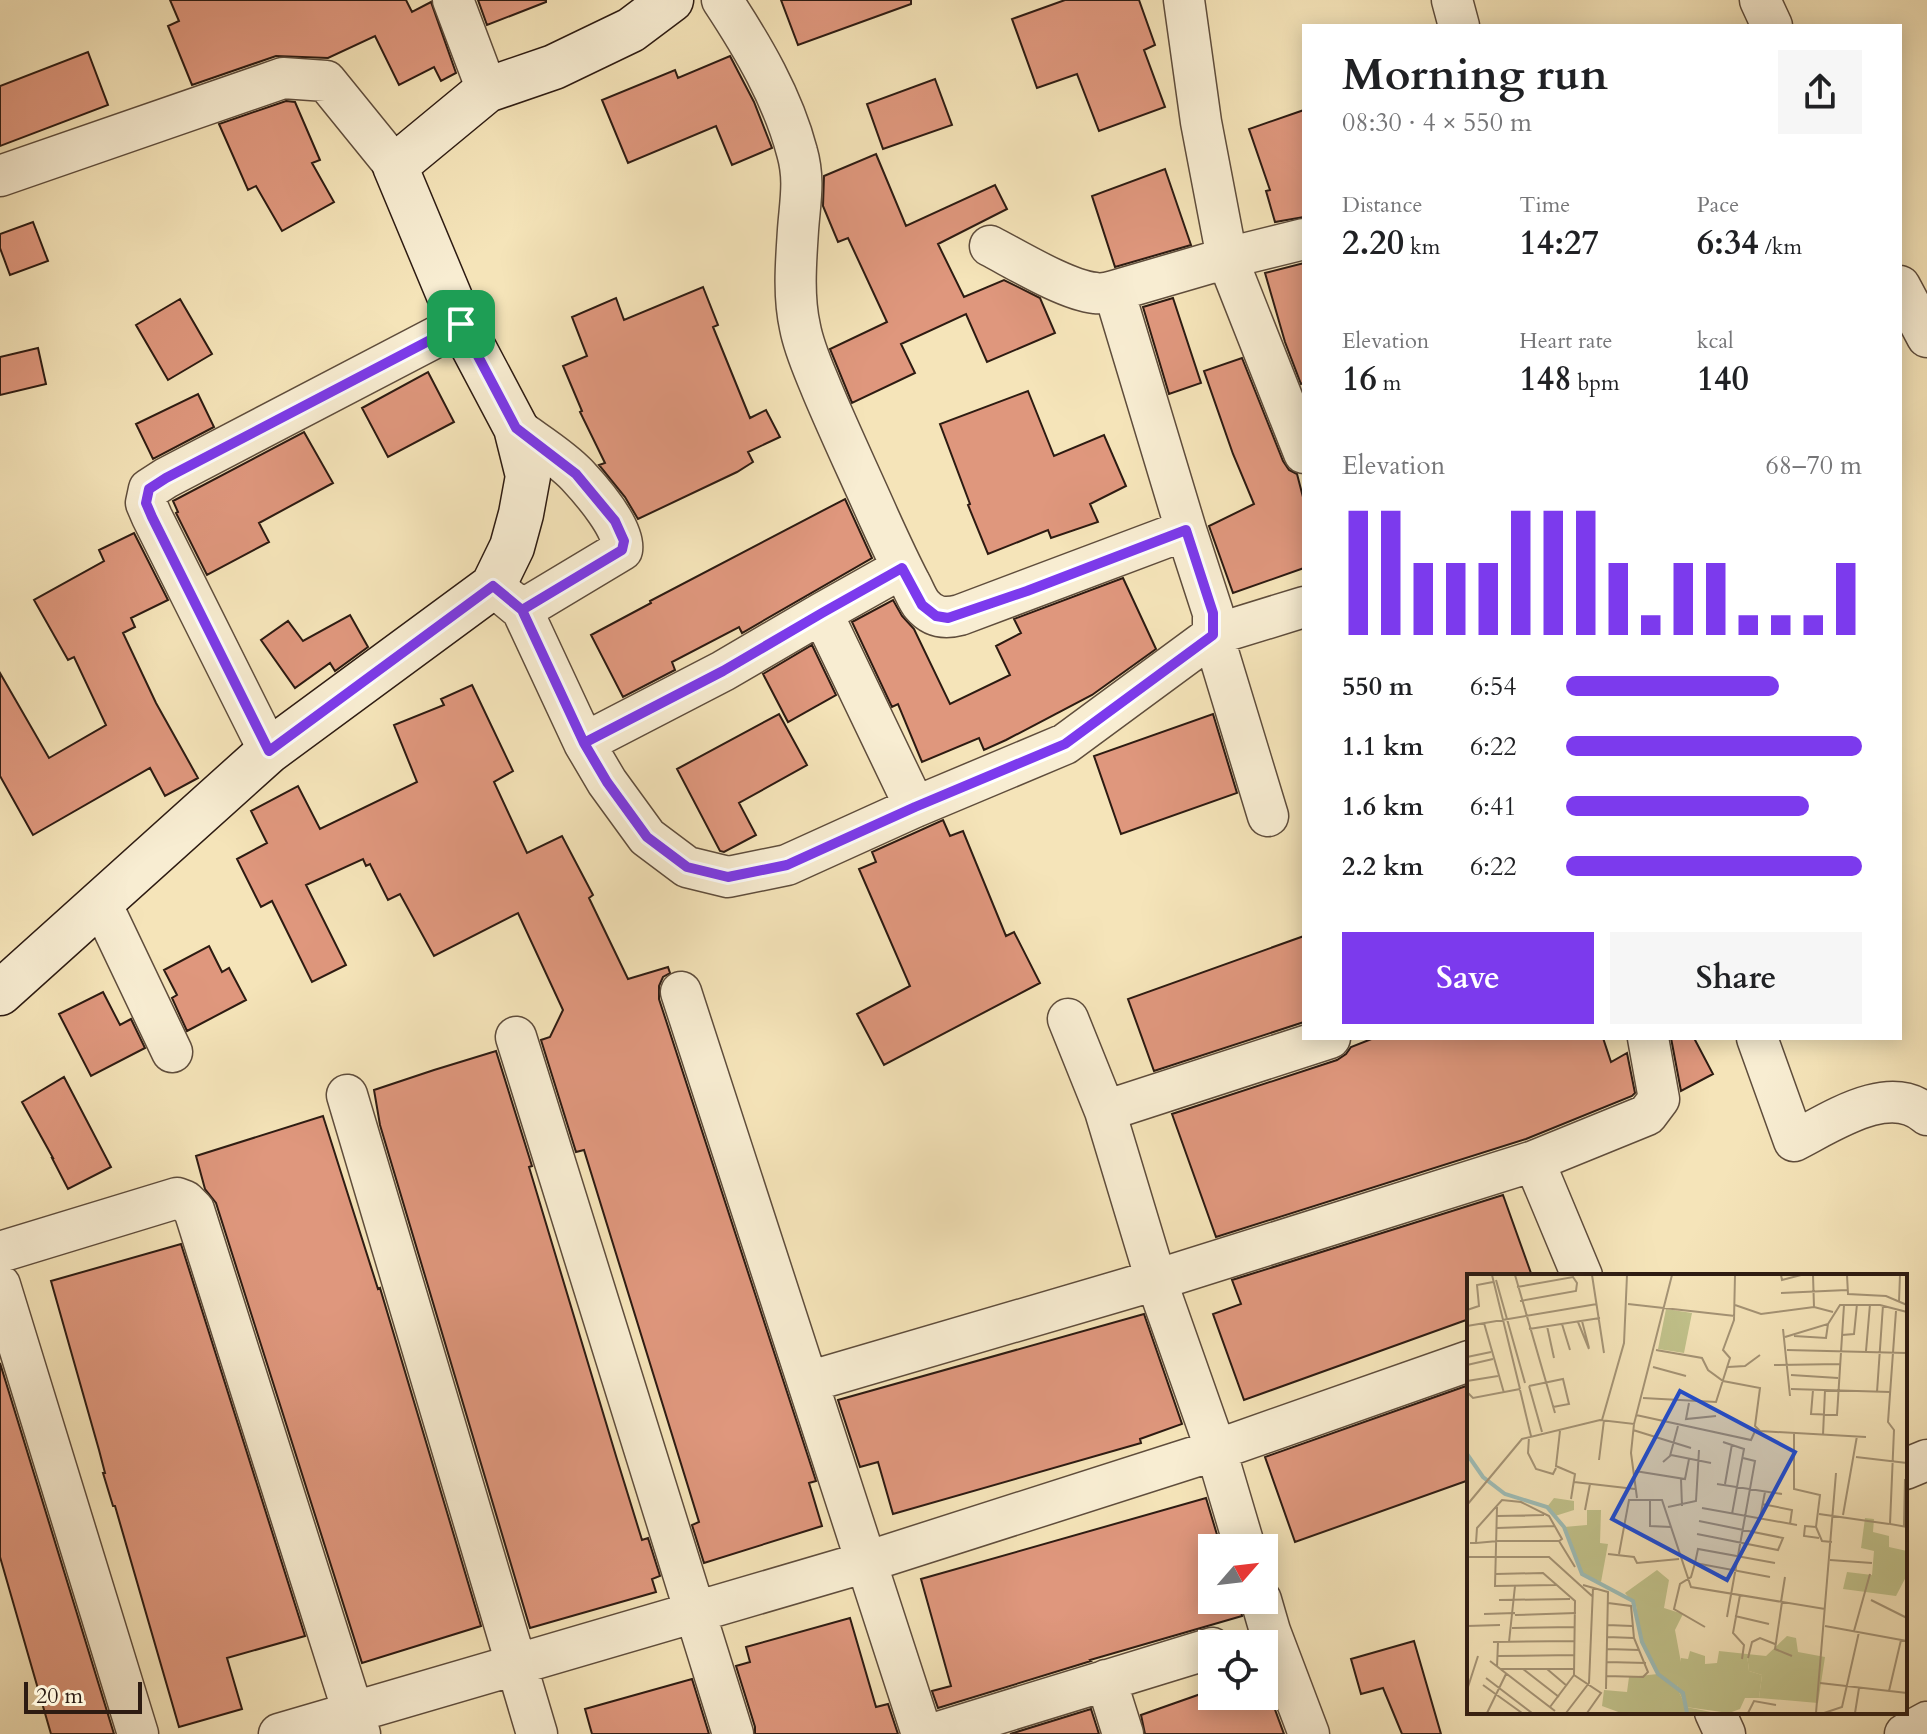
<!DOCTYPE html>
<html lang="en">
<head>
<meta charset="utf-8">
<style>
	:root { --surface:#fff; --page:#f6f6f6; --text:#202124; --muted:#757577; --accent:#7c3aed }
	body { margin:0; font-family:Cardo,serif; background:var(--page); color:var(--text); height:100vh; display:flex; flex-direction:column; font-size:30px; white-space:nowrap }
	* { box-sizing:border-box; margin:0 }
	p { font-size:26px; color:var(--muted) }
	.icon { flex:none; width:44px; height:44px; fill:none; stroke:currentColor; stroke-width:2; stroke-linecap:round; stroke-linejoin:round }
	.map { position:relative; flex:1; overflow:hidden }
	.details { position:absolute; left:1302px; top:24px; width:600px; height:1016px; display:flex; flex-direction:column; background:var(--surface); border-radius:0px; box-shadow:0 4px 20px #0003 }
	.details>* { flex:none }
	.needle { width:52px; rotate:62deg }
	.buttons { position:absolute; left:1198px; top:1534px; display:grid; gap:16px }
	.buttons a { display:grid; place-items:center; width:80px; height:80px; border-radius:0px; background:var(--surface); box-shadow:0 4px 20px #0003; font-size:40px }
	.scale { position:absolute; left:24px; bottom:20px; width:118px; box-sizing:border-box; padding-left:8px; border:4px solid #2d1b12; border-top:0; font-size:22px; line-height:28px; white-space:nowrap; color:#2d1b12; -webkit-text-stroke:6px #f8edd2; paint-order:stroke }
	.pin { position:absolute; display:grid; place-items:center; width:68px; height:68px; color:#fff; margin:-34px; border-radius:16px; box-shadow:0 4px 12px #0006 }
	.round { display:grid; place-items:center; flex:none; width:84px; height:84px; border-radius:0px; background:var(--page) }
	.overview { display:flex; align-items:center; justify-content:space-between; height:136px; padding:0 40px }
	h1 { font-size:44px; font-weight:800; line-height:60px }
	.stats { display:grid; grid-template-columns:repeat(3,1fr); gap:12px; height:136px; padding:8px 40px }
	.stats div { display:grid; align-content:center }
	.stats b { font-size:34px; font-weight:800 }
	.stats small { font-size:22px; font-weight:400 }
	.stats p { font-size:22px }
	.chart { height:224px; padding:16px 40px }
	.chart p { display:flex; justify-content:space-between }
	.chart svg { width:100%; height:144px; margin-top:8px; stroke:var(--accent); stroke-width:6 }
	.action { display:flex; gap:16px; margin-top:auto; padding:16px 40px }
	.action a { flex:1; height:92px; border-radius:0px; background:var(--accent); color:#fff; font-size:32px; font-weight:800; line-height:92px; text-align:center }
	.action a+a { background:var(--page); color:var(--text) }
	ul { padding:0 40px; list-style:none; font-size:26px }
	li { display:grid; grid-template-columns:128px 96px 1fr; align-items:center; height:60px }
	li i { height:20px; border-radius:10px; background:var(--accent) }
	.map>svg:first-child { display:block }
</style>
</head>
<body>
<div class="map">
<svg width="1927" height="1734" viewBox="0 0 1927 1734">
	<rect width="100%" height="100%" fill="#f5e4b9"/>
	<filter id="stains"><feTurbulence type="fractalNoise" baseFrequency=".0025" numOctaves="4"/><feColorMatrix values="0 0 0 0 .2 0 0 0 0 .09 0 0 0 0 .02 0 0 0 .5 -.17"/></filter>
	<radialGradient id="worn" r=".72"><stop offset=".6" stop-color="#630" stop-opacity="0"/><stop offset="1" stop-color="#630" stop-opacity=".3"/></radialGradient>
	<path fill="#df977d" stroke="#2d1b12" stroke-width="2" d="M170,0H406L412,12L431,2L456,73L441,81L434,67L399,85L375,36L328,58L276,56L192,85L168,26L179,21Z
		M478,0H546V2L487,25Z
		M781,0H911V4L798,45Z
		M1065,0H1139L1155,45L1144,50L1165,107L1099,131L1077,74L1037,88L1012,19Z
		M88,52L108,105L0,146V86Z
		M730,56L754,102L772,148L732,165L716,126L628,163L602,100L675,70L678,78Z
		M935,79L952,125L883,149L867,104Z
		M286,101L295,102L320,160L312,163L334,202L282,231L256,186L248,190L219,124Z
		M1304,110V217L1275,222L1266,191L1270,190L1249,129Z
		M876,154L906,226L995,185L1007,209L938,244L964,297L1004,280L1040,298L1055,333L987,362L966,314L901,344L915,373L852,403L830,349L887,322L848,238L838,242L823,206L824,176Z
		M1165,169L1191,245L1115,267L1092,196Z
		M33,222L48,261L10,275L0,248V234Z
		M1304,263V383L1301,384L1285,342L1265,273Z
		M703,287L718,325L713,327L750,418L766,410L780,437L748,452L753,462L737,472L638,519L625,497L599,465L605,463L580,412L582,411L563,366L587,356L572,317L616,298L624,320Z
		M1173,298L1201,383L1169,394L1143,307Z
		M180,299L212,354L168,380L136,325Z
		M38,348L46,384L0,395V357Z
		M1242,358L1283,461L1289,470L1297,474L1304,501V568L1233,593L1209,526L1254,504L1233,454L1204,371Z
		M428,372L454,422L388,457L362,408Z
		M1028,391L1054,456L1104,435L1126,486L1090,504L1098,522L1051,538L1048,530L988,554L968,505L970,504L940,424Z
		M198,394L214,427L153,459L136,424Z
		M304,432L333,483L259,523L269,542L207,575L176,513L178,512L173,501Z
		M845,499L872,558L742,633L739,627L672,662L675,670L623,697L591,635L651,603L650,601Z
		M134,533L168,600L131,618L135,627L123,633L156,703L198,778L165,796L150,768L33,835L0,776V673L49,758L106,725L74,657L68,660L34,600L104,561L99,550Z
		M1123,578L1156,649L1092,695L1006,740L984,750L979,738L922,762L898,704L892,707L852,622L893,600L902,616L914,629L950,704L1010,675L996,646L1021,633L1014,619Z
		M350,615L368,647L335,671L330,663L295,688L261,640L288,621L303,641Z
		M812,645L836,695L788,722L763,674Z
		M472,685L513,771L494,782L527,853L562,836L593,895L589,898L628,979L668,967L670,973L663,977L659,986V999L816,1481L809,1483L822,1526L704,1563L692,1525L699,1522L584,1150L576,1152L541,1040L550,1037L563,1010L518,913L434,956L400,894L388,900L370,864L366,866L363,859L306,885L346,965L312,982L272,901L261,907L237,859L267,843L251,811L298,786L320,829L417,782L394,725L444,705L441,699Z
		M779,714L807,765L739,803L756,835L724,852L720,851L677,769Z
		M1213,714L1237,793L1121,834L1094,756Z
		M943,820L950,836L963,831L1006,936L1014,932L1040,983L884,1065L857,1014L910,986L859,869L876,862L872,852Z
		M1304,936V1022L1154,1071L1128,999Z
		M209,946L222,972L229,968L246,1000L187,1031L172,998L177,995L164,970Z
		M103,992L120,1025L131,1019L145,1048L91,1076L59,1014Z
		M1374,1038H1603L1611,1062L1627,1053L1635,1093L1632,1096L1526,1139L1216,1237L1172,1114L1337,1060L1346,1054L1351,1047Z
		M1671,1038H1694L1713,1074L1681,1091Z
		M496,1051L532,1166L529,1167L616,1456L642,1540L648,1538L660,1576L652,1579L656,1592L530,1628L380,1125L374,1090L434,1070Z
		M64,1077L111,1167L68,1189L52,1158H53L22,1102Z
		M323,1116L378,1289L380,1288L481,1626L362,1663L216,1203L205,1189L196,1156Z
		M1503,1195L1532,1276H1469V1319L1244,1400L1213,1314L1241,1304L1232,1280Z
		M181,1244L305,1636L227,1658L242,1709L179,1727L115,1506H113L103,1473H105L99,1450L51,1281Z
		M1144,1314L1182,1424L1140,1439L1141,1443L893,1514L878,1462L860,1467L838,1400Z
		M0,1363L114,1734H51L0,1557Z
		M1469,1385V1480L1295,1542L1265,1457Z
		M1206,1498L1221,1548H1212V1600H1239L1242,1616L1090,1660L1091,1661L938,1708L932,1691L951,1686L921,1579Z
		M850,1618L876,1707L888,1704L898,1734H755V1727L736,1666L750,1662L746,1647Z
		M1414,1641L1441,1734H1402L1383,1688L1361,1694L1351,1659Z
		M692,1679L709,1734H592L585,1709Z
		M1264,1680L1284,1734H1145L1141,1715L1212,1690V1696H1264Z
		M1091,1709L1099,1734H1010Z"/>
	<g fill="none" stroke-linecap="round" stroke-linejoin="round">
		<g stroke="#5f4d3c" stroke-width="43">
			<path id="street" d="M453,0L487,90
				M722,0C753,47 783,98 797,152C805,180 800,202 798,230C796,261 793,296 800,327C804,349 814,370 822,390C840,433 860,475 879,518C889,540 899,562 910,583C914,590 917,599 922,605C933,618 945,619 960,615L1186,530
				M1184,0L1201,122L1227,258L1304,453
				M1452,0L1459,26
				M1760,0L1772,26
				M0,176L283,78L326,81L395,166
				M990,246C1017,260 1066,290 1095,293C1101,294 1107,293 1114,291L1227,258L1304,239
				M1900,286L1927,337
				M1114,291L1186,530L1213,613V635L1268,816
				M516,428C536,443 560,457 577,475C591,490 626,530 622,550L522,610
				M493,586L522,610L584,743L607,782L647,837L687,867L728,877L787,865L915,807L1065,744L1213,635L1304,607
				M822,613L915,807
				M584,743L723,671L822,613L902,568
				M269,751L152,517L146,503L149,489L166,478L461,324
				M101,903L172,1052
				M681,992L922,1734
				M1068,1019L1105,1111L1156,1280L1216,1450L1245,1548
				M516,1037L733,1734
				M1757,1038L1794,1141C1830,1123 1890,1081 1927,1115
				M347,1095L537,1734
				M1105,1111L1330,1038
				M1534,1161L1582,1276
				M0,1252L177,1198L185,1201L194,1210L360,1734
				M0,1285L138,1734
				M808,1382L1156,1280L1534,1161L1647,1115L1659,1099L1648,1038
				M1905,1469L1927,1460
				M1261,1600L1270,1631L1309,1734
				M1106,1680L1123,1734
				M1715,1712L1725,1734
				M279,1734L866,1562L1216,1450L1469,1361
				M932,1734L1212,1648
				M1905,1734L1927,1722"/>
		</g>
		<g stroke="#2d1b12" stroke-width="47">
			<path id="secondary" d="M0,993L269,751L493,586L512,547L521,514L528,476L516,428L461,324L395,166L487,90L554,67L631,30L671,0"/>
		</g>
		<use href="#street" stroke="#f8edd2" stroke-width="40"/>
		<use href="#secondary" stroke="#f8edd2" stroke-width="44"/>
	</g>
	<g fill="none" stroke-linecap="round" stroke-linejoin="round">
		<g stroke="#fff" stroke-width="16">
			<path id="route" d="M461,324L166,478L149,489L146,503L152,517L269,751L493,586L522,610L584,743L607,782L647,837L687,867L728,877L787,865L915,807L1065,744L1213,635V613L1186,530L1027,591L948,618L936,616L922,605L902,568L822,613L723,671L584,743L522,610L622,550L624,541L615,521L576,474L516,428L461,324"/>
		</g>
		<use href="#route" stroke="#7c3aed" stroke-width="10"/>
	</g>
	<g transform="translate(1467 1274)">
		<rect width="440" height="440" fill="#f5e4b9"/>
		<path d="M320,362L329,364L331,378L358,383L351,429L292,424L295,401L282,397L280,380L299,382Z" fill="#c1c28b"/>
		<path d="M120,236H134L133,269L141,270L134,308L115,300L97,253L120,251ZM398,244L407,245L406,258L422,262V273L440,277V301L429,322L376,315L380,298L405,301L407,277L394,274ZM190,296L202,306L197,334L216,340L208,356L215,394L210,414L219,433L249,439H154L135,432L137,416L160,418L162,403L191,400L175,368L169,332L158,319Z" fill="#c1c28b"/>
		<path d="M87,224L107,227V236L88,242L80,233ZM223,377L238,382V390L250,389L252,377L280,380L282,397L295,401L292,424H278L273,435L262,439L219,433L210,414L214,384L221,385Z" fill="#c1c28b"/>
		<path d="M199,35L225,39L217,79L191,75Z" fill="#c1c28b"/>
		<path fill="none" stroke="#9ebdb7" stroke-width="4" d="M0,180L16,203L38,220L80,233L97,253L115,300L166,327L175,368L191,400L216,419L220,439"/>
		<path fill="none" stroke="#a59476" stroke-width="2" d="M25,1L53,115M48,1L88,139M125,1L137,79M314,1L315,6L334,1M346,1L347,33M380,1L381,20L419,22L440,31M29,6L58,109M50,13L106,3L110,9L109,17L53,27M314,19L380,16M432,28L433,1M161,30L268,42M268,31L294,40L347,33L366,38M0,36L12,32L10,11L26,8M429,37L421,148L427,156L423,250L440,253M115,47L122,74M111,48L122,75M17,49L37,119M95,50L103,76M0,52L130,30M80,52L87,84M62,55L133,44M316,55L323,122M375,61L387,60L390,30M327,62L359,64L361,50M318,63L361,50L373,31H413L440,38M189,76L235,84L241,96L256,107L293,114L288,152L293,157L399,163M320,76L440,79M399,77L403,30M0,83L24,78M0,91L26,85M307,91L373,90M186,93L219,102M261,93L278,92L293,81M324,101L371,104M0,107L31,102M62,112L96,105L102,130L86,133M62,112L75,158M324,115L423,118M53,116L64,162M346,116L344,140L370,141L377,31M0,118L6,124L53,115M410,118L416,31M176,124L249,128L263,84L256,76L267,46L268,1M222,129L219,145L249,142M169,141L284,166L289,155M135,146L157,69L160,1M167,150L164,179L170,224M166,156L224,174M93,157L89,192L108,200L104,225M327,160V215L353,221L349,253L355,267L365,268M356,161L358,116M62,163L61,179L69,195L86,200L89,194M256,168L277,175L265,240M204,181L244,189M389,183L440,189M132,186L137,146M196,188L203,182L211,152M168,197L218,205L222,185M214,205L215,232M107,208L168,215M250,210L315,220M258,210L265,170M183,225V252L204,253M295,230L325,236L323,250M0,231L55,165L133,146L167,150L205,1M30,233L28,312L89,311M201,233L229,227L232,176M235,234L330,251M118,236L123,210M352,240L422,250M376,241L390,162M30,242L77,241M293,244L298,218M349,253L338,252L337,262L352,264M437,253L438,205M30,254L88,252M230,260L311,276L316,264L232,247M92,267L108,293M3,269H9L31,267H92L95,265L82,242L54,228L35,226L10,254L9,269M141,280L167,283L170,289L212,285M152,280L162,226H195L224,313L358,335M0,283H82L125,322M363,286L405,289M228,289L224,303L213,310L207,335L238,353M29,300L76,299L108,327L107,401L134,419L120,439M303,303L228,289L231,275L308,289M116,311L141,318L139,415M273,321L266,359L277,371L275,385M32,326L103,325M404,326L440,344M314,328L318,303M315,328L308,375L325,382M17,340L48,339M48,341L109,339M268,342L302,350M260,343L288,187L276,184M140,351L165,352M0,352L33,351M358,352L440,367M45,354L108,353M387,357L403,300M140,363L167,364M26,368L108,367M42,368L48,312M140,375L172,376M31,382L107,381M281,384L285,368L293,364L308,370M23,387L88,437M140,388L179,389M30,393L31,368M33,395H107M56,395L92,423M80,395L100,412M139,402L176,403L181,398L167,364L164,332L141,329M19,404L65,439M353,409L440,419M16,411L55,439M0,416L11,382M422,417L434,366M83,433L107,401M20,439L39,400M99,439L122,409L126,314M281,439L287,427L309,431M349,439L369,199M357,439L375,433L392,358M388,439L392,414"/>
		<path fill="#1d4ed8" fill-opacity="0.15" stroke="#1d4ed8" stroke-width="4" d="M213,117L328,178L260,306L145,245Z"/>
		<rect width="440" height="440" fill="none" stroke="#2d1b12" stroke-width="4"/>
	</g>
	<rect width="100%" height="100%" filter="url(#stains)"/>
	<rect width="100%" height="100%" fill="url(#worn)"/>
</svg>
<div class="buttons">
<a><svg class="needle" viewBox="-14 -14 28 28"><path d="M0-13l5 13h-10z" fill="#e53935"/><path d="M0 13l5-13h-10z" fill="#757577"/></svg></a>
<a><svg class="icon" aria-label="locate" viewBox="0 0 24 24"><circle cx="12" cy="12" r="6"/><path d="M12 2v4M12 18v4M2 12h4M18 12h4"/></svg></a>
</div>
<div class="scale">20 m</div>
<div class="pin" style="left:461px;top:324px;background:#1e9e55"><svg class="icon" aria-label="arrive" viewBox="0 0 24 24"><path d="M6 21V4h12l-3 4 3 4H6"/></svg></div>
<section class="details">
<div class="overview"><div><h1>Morning run</h1><p>08:30 · 4 × 550 m</p></div><a class="round"><svg class="icon" aria-label="share" viewBox="0 0 24 24"><path d="M12 15V3M7 8l5-5 5 5M5 13v7h14v-7"/></svg></a></div>
<div class="stats">
<div><p>Distance</p><b>2.20<small> km</small></b></div>
<div><p>Time</p><b>14:27</b></div>
<div><p>Pace</p><b>6:34<small> /km</small></b></div>
</div>
<div class="stats">
<div><p>Elevation</p><b>16<small> m</small></b></div>
<div><p>Heart rate</p><b>148<small> bpm</small></b></div>
<div><p>kcal</p><b>140</b></div>
</div>
<div class="chart"><p><span>Elevation</span>68–70 m</p>
<svg viewBox="0 0 160 44" preserveAspectRatio="none"><path d="M5 44V6M15 44V6M25 44V22M35 44V22M45 44V22M55 44V6M65 44V6M75 44V6M85 44V22M95 44V38M105 44V22M115 44V22M125 44V38M135 44V38M145 44V38M155 44V22"/></svg>
</div>
<ul>
<li><b>550 m</b>6:54<i style="width:72%"></i></li>
<li><b>1.1 km</b>6:22<i style="width:100%"></i></li>
<li><b>1.6 km</b>6:41<i style="width:82%"></i></li>
<li><b>2.2 km</b>6:22<i style="width:100%"></i></li>
</ul>
<div class="action"><a>Save</a><a>Share</a></div>
</section>
</div>
</body>
</html>
